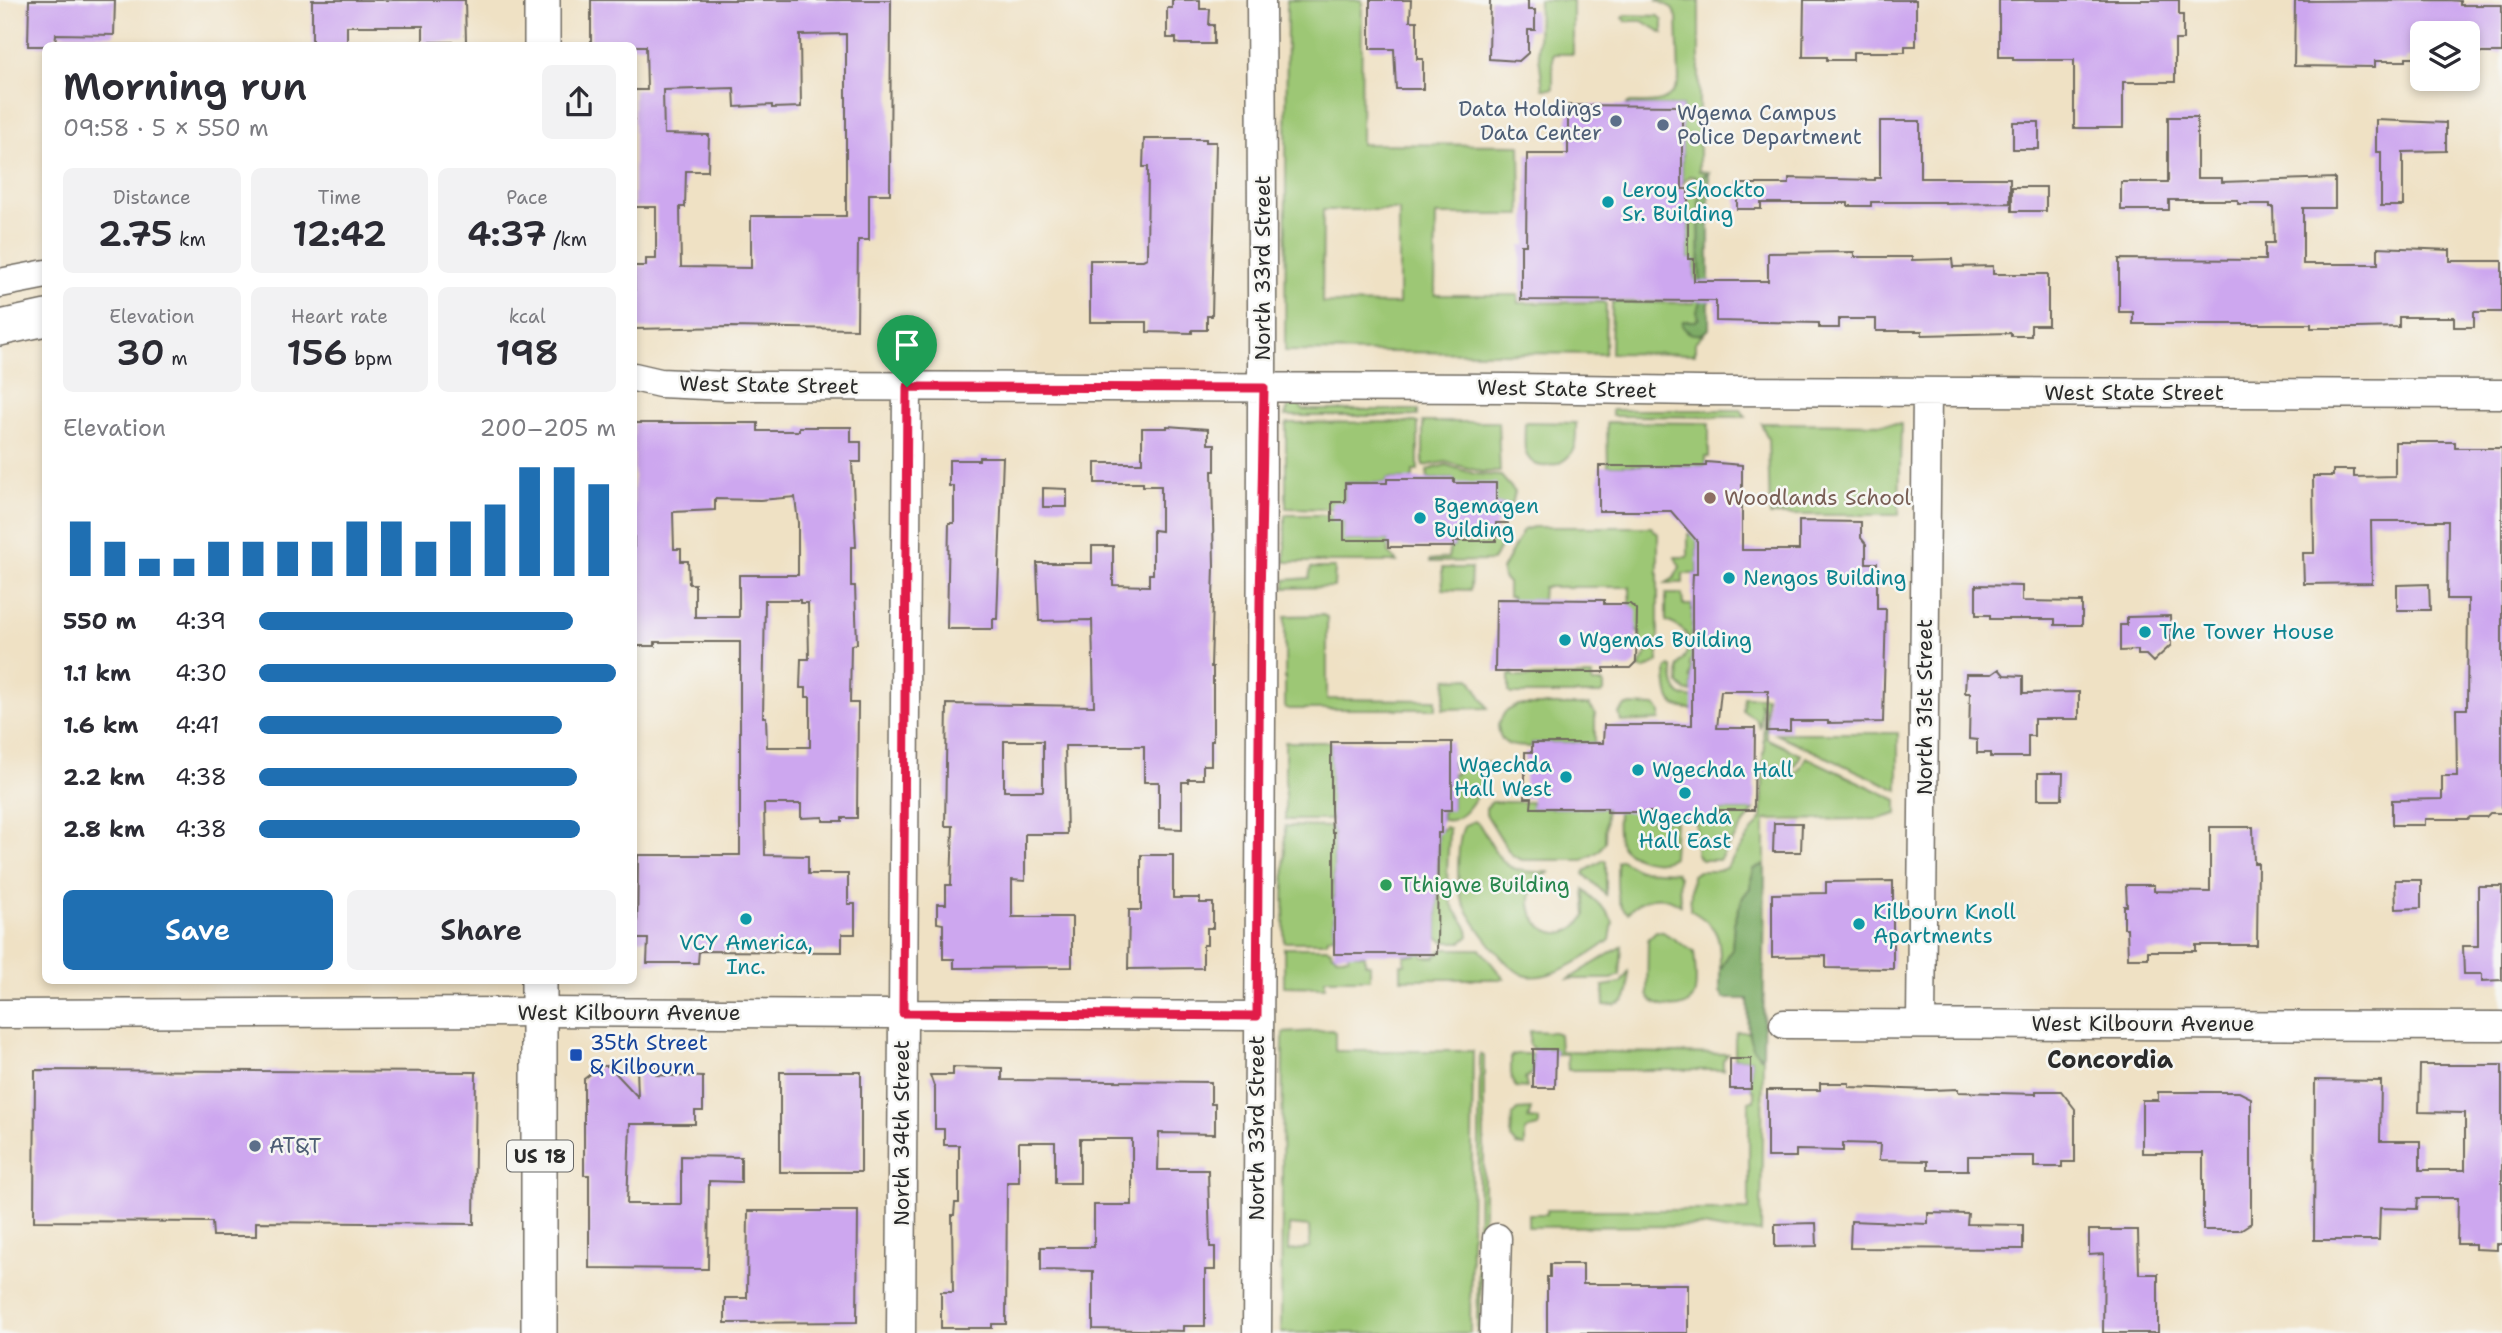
<!DOCTYPE html>
<html lang="en">
<head>
<meta charset="utf-8">
<style>
	:root { --surface:#fff; --page:#f2f2f3; --text:#2b2b33; --muted:#7c7c81; --accent:#1f6fb2 }
	body { margin:0; font-family:"Shantell Sans",sans-serif; background:var(--page); color:var(--text); height:100vh; display:flex; flex-direction:column; font-size:26px; white-space:nowrap }
	* { box-sizing:border-box; margin:0 }
	p { font-size:23px; color:var(--muted) }
	.icon { flex:none; width:38px; height:38px; fill:none; stroke:currentColor; stroke-width:2; stroke-linecap:round; stroke-linejoin:round }
	.map { position:relative; flex:1; overflow:hidden }
	.details { position:absolute; left:42px; top:42px; width:595px; height:942px; display:flex; flex-direction:column; background:var(--surface); border-radius:10px; box-shadow:0 4px 10px #0003 }
	.details>* { flex:none }
	.tools { position:absolute; left:2410px; top:21px; display:grid; gap:14px }
	.tools a { display:grid; place-items:center; width:70px; height:70px; border-radius:10px; background:var(--surface); box-shadow:0 4px 10px #0003; font-size:35px }
	.pin { position:absolute; display:grid; place-items:center; width:60px; height:60px; color:#fff; margin:-72px -30px; border-radius:50% 50% 50% 0; rotate:-45deg; box-shadow:0 0 7px #0007 }
	.pin .icon { rotate:45deg }
	.round { display:grid; place-items:center; flex:none; width:74px; height:74px; border-radius:10px; background:var(--page) }
	.head { display:flex; align-items:center; justify-content:space-between; height:119px; padding:0 21px }
	h1 { font-size:38px; font-weight:600; line-height:52px }
	.metrics { display:grid; grid-template-columns:repeat(3,1fr); gap:10px; height:119px; padding:7px 21px }
	.metrics div { display:grid; align-content:center; border-radius:10px; background:var(--page); text-align:center }
	.metrics b { font-size:35px; font-weight:600 }
	.metrics small { font-size:19px; font-weight:400 }
	.metrics p { font-size:19px }
	.chart { height:196px; padding:14px 21px }
	.chart p { display:flex; justify-content:space-between }
	.chart svg { width:100%; height:126px; margin-top:7px; stroke:var(--accent); stroke-width:6 }
	.action { display:flex; gap:14px; margin-top:auto; padding:14px 21px }
	.action a { flex:1; height:80px; border-radius:10px; background:var(--accent); color:#fff; font-size:28px; font-weight:600; line-height:80px; text-align:center }
	.action a+a { background:var(--page); color:var(--text) }
	ul { padding:0 21px; list-style:none; font-size:23px }
	li { display:grid; grid-template-columns:112px 84px 1fr; align-items:center; height:52px }
	li i { height:18px; border-radius:9px; background:var(--accent) }
	.map>svg:first-child { display:block }
</style>
</head>
<body>
<div class="map">
<svg width="2502" height="1333" viewBox="0 0 2502 1333">
	<rect width="100%" height="100%" fill="#f6f6f2"/>
	<filter id="ink" filterUnits="userSpaceOnUse"><feTurbulence type="fractalNoise" baseFrequency=".0143" numOctaves="2"/><feDisplacementMap in="SourceGraphic" scale="14" xChannelSelector="R" yChannelSelector="G"/><feConvolveMatrix kernelMatrix="1 2 1 2 8 2 1 2 1" color-interpolation-filters="sRGB"/></filter>
	<filter id="wash" filterUnits="userSpaceOnUse"><feTurbulence type="fractalNoise" baseFrequency=".00686" numOctaves="4" result="noise"/><feDisplacementMap in="SourceGraphic" scale="28" xChannelSelector="R" yChannelSelector="G"/><feGaussianBlur stdDeviation="1.57" result="paint"/><feColorMatrix in="noise" values="0 0 0 0 0 0 0 0 0 0 0 0 0 0 0 0 0 1.4 0 .05"/><feComposite in="paint" operator="in"/></filter>
	<g filter="url(#wash)">
		<rect width="100%" height="100%" fill="#efe1c4"/>
		<path fill="#9dc774" stroke="#647950" stroke-width="2" fill-rule="evenodd" d="M1287,0H1362L1361,144L1520,145L1521,215H1436L1435,295H1518L1519,303L1603,302L1606,304L1605,354L1285,351ZM1323,210H1399V304L1322,303Z
			M1539,0H1573V54H1553V89H1543L1538,47Z
			M1656,0H1699V171L1709,172L1699,182L1700,300L1697,321L1699,334L1704,333L1695,342V354L1611,353L1612,302L1694,303V260L1688,259V189L1696,177L1689,176L1682,184V106H1626L1628,103C1651,103 1671,107 1679,80L1677,17L1671,7Z
			M1626,15L1659,16L1663,21V33L1642,21H1625L1623,18Z
			M1290,403H1298L1303,410H1418V416H1285Z
			M1612,410H1741L1746,417L1612,416Z
			M1418,422V471H1413V479H1387V483H1345V502L1332,509L1286,508V425L1288,423Z
			M1423,422H1498L1500,472H1482L1446,462L1423,466Z
			M1525,422L1576,423C1576,432 1577,441 1573,450C1564,468 1531,475 1525,450C1524,441 1525,431 1525,422Z
			M1607,422L1709,423V457H1706V466H1608Z
			M1761,423L1901,424L1899,515H1770L1768,439Z
			M1446,465L1475,474L1501,476L1515,492L1512,505L1496,504L1454,483V479H1428L1427,470Z
			M1285,515H1332L1344,521L1345,540H1388L1389,553L1397,562H1285Z
			M1533,527H1651L1658,534V662L1644,670L1639,668L1647,652L1640,650V633L1637,632L1630,604V587H1543L1542,600H1512V597H1508V583L1503,578L1502,570L1523,530Z
			M1688,534H1697V574H1683V583H1666L1674,578L1680,567L1675,557H1688Z
			M1454,541H1496L1501,545L1493,561L1430,562V560L1448,558L1450,547H1454Z
			M1311,568H1335L1334,587L1285,588V580L1309,578Z
			M1442,568H1471L1470,590L1443,589Z
			M1666,594H1682L1683,605H1692V661L1690,662V666L1692,667L1690,678H1692V692L1686,691L1679,684L1678,666C1696,644 1692,631 1666,621Z
			M1323,615L1327,617V699L1436,700V709H1285V616Z
			M1670,666L1673,668C1673,699 1682,698 1710,698V710C1671,709 1667,709 1666,669Z
			M1512,672L1514,677L1592,676V683H1604V692L1600,694H1511L1509,692V675H1512Z
			M1470,678L1488,708L1443,709L1447,679Z
			M1744,697H1766V738L1801,755L1794,766H1763V753L1765,749L1763,739L1764,710L1759,701L1761,710L1760,728L1756,719L1743,711Z
			M1518,705H1589L1595,713V743H1532V747C1512,747 1499,747 1498,724L1505,712Z
			M1626,705L1656,706L1660,712V720L1621,722L1619,713Z
			M1774,733H1898V790Z
			M1285,742H1331L1332,820H1285Z
			M1806,757L1897,800V814L1879,819L1765,820V868L1763,865L1753,869L1750,888L1743,897L1734,923L1732,949L1720,970C1720,937 1720,927 1690,910L1692,875L1699,871H1718L1726,868L1762,818L1763,772L1798,771Z
			M1452,762H1488C1487,782 1465,829 1441,819L1443,810L1452,809V789L1456,788V782H1452V774H1456V769L1452,768Z
			M1492,802H1531L1532,808H1606L1605,842L1599,851L1583,860H1522L1515,857L1510,853L1486,814V808Z
			M1618,809L1652,810V820H1675L1673,857C1659,867 1626,859 1620,842C1616,833 1618,819 1618,809Z
			M1719,810H1754L1719,860H1701L1696,854V820L1718,821Z
			M1474,821L1479,824C1502,861 1500,874 1550,872C1501,897 1553,965 1586,915L1584,890L1607,912L1613,922L1610,940C1592,954 1551,981 1527,976C1507,972 1465,914 1460,894C1457,880 1457,836 1465,825Z
			M1285,826L1332,827V832H1334V936L1327,938V942H1284Z
			M1445,827L1449,829C1449,851 1444,881 1451,902C1455,914 1469,924 1469,936L1462,942H1445L1437,937L1438,833Z
			M1604,860L1606,862V895L1584,874L1585,871Z
			M1621,860L1639,870L1675,872L1679,877L1680,905C1662,892 1641,897 1628,913C1613,903 1618,879 1617,862Z
			M1656,931L1663,932L1694,952C1695,963 1698,985 1694,996C1686,1014 1655,1009 1647,995L1648,939Z
			M1622,946L1620,975L1612,979H1569Z
			M1284,948H1327L1331,950L1332,954H1335L1336,957H1349V954L1354,951L1355,954L1364,955L1365,951V963L1370,964V979H1325V987L1284,986Z
			M1445,949H1480L1504,979H1401V964H1405V951L1407,955H1416L1417,951L1422,954L1423,957H1435L1436,954H1440V951Z
			M1628,972C1629,993 1631,1007 1604,1005L1603,986L1621,983Z
			M1332,1030L1335,1032V1051H1473L1470,1333H1281L1283,1033ZM1289,1225L1309,1227L1310,1248L1288,1251Z
			M1530,1031L1554,1032L1559,1034L1560,1051L1728,1054L1723,1060V1070H1568L1567,1054H1556L1555,1049H1533L1529,1045Z
			M1737,1032H1748L1750,1040L1760,1057H1763L1761,1232L1729,1231L1703,1226L1528,1227V1214H1547V1210H1749V1101H1754V1090L1751,1089V1059H1735V1039Z
			M1480,1054L1484,1056V1213L1481,1226L1480,1333H1477Z
			M1517,1054H1533V1073L1525,1078L1527,1088L1516,1087L1511,1079V1056Z
			M1531,1109L1528,1119L1539,1120V1127L1529,1129L1525,1132V1146L1517,1145L1511,1138L1512,1116L1517,1110Z"/>
		<path fill="#7eac66" stroke="#546c48" stroke-width="2" d="M1705,174H1709V329C1700,337 1688,336 1682,325L1683,321H1696L1699,318L1697,312L1700,300L1699,182Z
			M1763,865L1765,868L1763,1057C1743,1047 1750,1018 1748,999H1724L1720,992V970L1732,949L1734,923L1743,897L1750,888L1753,869Z"/>
		<g id="blocks">
			<path fill="#cda7ef" fill-rule="evenodd" d="M29,0H115L114,35L56,34L55,46H28Z
				M312,0H465L466,42H423V26H347V46H312Z
				M591,0H891L890,194H869V240H858L857,329L730,327L635,329L634,266H646V259H656V207H634V90H647L646,46H591ZM846,34V216H751V268L681,267L680,207H685L686,171H708L709,135L664,134L663,90L734,88L735,107L772,105V108L801,107L800,35Z
				M1172,0H1200V9H1210L1209,25H1214V44H1180L1176,43V38H1167V8H1172Z
				M1370,0H1411L1410,21H1417V59H1423V89H1396L1394,49H1370Z
				M1490,0H1528V10H1535V30H1528V53L1519,61L1489,59Z
				M1804,0H1916V46H1905V52H1853V60H1827V57H1803Z
				M1999,0H2179V15H2183V40H2175V82H2123V128H2074V60H2013V57H1999Z
				M2447,0L2460,1V5H2502V53H2468V33H2422V57H2406V61H2375V67L2294,66L2295,1Z
				M1568,105L1682,106V189H1688V259H1694V281H1768V253L1854,252V257H1912V260L1952,259L1953,267L1993,266V274H2048V325H2031V336H2011V333L1922,335V331H1876V319H1839V328H1819V323L1716,321V301L1521,300V245H1526L1527,154H1568Z
				M2168,117H2197V178H2222V182L2335,178V208H2303V264H2378V247L2450,250V261H2502V312H2474V327H2454V317H2399V327L2357,328H2311V324H2133V312H2119V259L2265,260V243H2274L2273,207H2270V204H2238V200H2169V210H2121V182H2168Z
				M2376,120L2446,123V151L2403,152V206H2381V152H2376Z
				M1880,121H1920V178H2010V203L1945,204V202H1871V206H1848V203H1761V209H1737V184H1789V178L1875,180V178H1880Z
				M2013,122H2039V149H2013Z
				M1144,139H1206V142H1216L1212,316H1207V330H1192V333L1147,332V322H1090V260H1143L1147,258L1148,167H1143Z
				M2012,187H2046V211H2012Z
				M634,423H758V431H799V427H851V442H861V462H852L856,547H851V586H855L857,644L851,645L850,703H858L857,818H842V821H823V817L801,818V804H764L765,855L808,856V874H848V904H855V934H842V952L699,951L698,963H647L648,939H637L638,855H740V642H655V646H634ZM795,497L798,523V575H739V617H695V584H689L688,561H681V549H674L673,512L715,510V499L760,500ZM765,600H800V603H808L809,659H801L800,688H806V697H810V747H767L766,717H763Z
				M1167,426L1208,429V444H1215V471H1212L1214,566L1211,667H1213V741H1211V765H1203V779H1188V782H1182V829L1159,828V782H1144V746H1065L1067,834H1025V881L1012,880V917H1072V967L954,968V959H943V924L937,923V904H946V885H951L953,826H945L947,704L1094,706L1092,620L1039,621L1037,563H1092V546H1113V585L1149,586V574H1153V530L1161,531V486H1143V483H1095V463H1142V428H1167ZM1004,741H1043V791H1004Z
				M2395,442H2455V448H2502V813H2490L2486,817H2470L2468,819H2425V825H2392V800L2442,799V776H2457L2456,709H2467L2468,599H2447L2448,521H2371L2372,583L2304,584L2303,553H2314L2313,476H2333V470H2354V477L2395,476Z
				M979,457H1003L997,619H993V629H947L949,523H954V486H949V460H979Z
				M1706,462L1742,465V550H1799V521L1861,522V538L1866,544V563H1877V609H1886L1883,722L1828,723V721H1790V731H1767L1768,691H1721L1717,728H1755L1754,810H1719L1718,821L1692,820H1652V812H1607V808H1531L1532,798H1525V752H1532V743H1603L1604,725H1692V595L1693,574H1697V541L1671,511H1599V466H1706Z
				M1387,479H1454V483H1496V504H1508V523H1496V541H1454V547H1388V540H1344V521H1332V502H1345V483H1387Z
				M1043,488L1067,489V507H1043Z
				M2429,584L2430,610H2397V585Z
				M1976,585L2022,586V601L2082,602V625H2055V619H1990V615H1976Z
				M1496,599L1604,600V604H1630L1637,610L1636,662L1630,668H1604V672H1495Z
				M2170,616L2171,645L2153,662L2146,655H2138V650L2120,651V625H2127V617Z
				M1999,669L2004,675L2023,676V693L2079,692V719H2034V736H2028V757H1990V753H1977V740L1969,739L1970,693H1965L1966,674H1992Z
				M1331,742H1452V810H1441V833H1438L1437,954H1334V832H1332L1331,809Z
				M2038,773H2063L2062,799H2038Z
				M1774,823H1802L1801,852H1773Z
				M2210,827H2253L2254,863H2258L2257,945H2196V951H2148V958H2128L2127,928H2124V906H2127L2126,885H2154V891L2210,892Z
				M1141,855H1173V898H1200V903H1213V928H1207V945H1203V968L1128,969L1129,910H1141Z
				M2395,880H2421V908L2396,909Z
				M1893,881V969L1826,968V956L1772,957V894L1826,893V882Z
				M2478,886H2502V980L2482,981V974H2464L2463,946H2478Z
				M1533,1049H1556L1555,1088H1533Z
				M1730,1059H1751V1089H1730Z
				M2420,1065H2502V1244H2497V1250L2475,1249V1244H2457L2458,1198H2418L2417,1209L2380,1208L2379,1240H2314L2315,1080L2381,1081L2380,1141H2420V1170H2465V1113L2419,1112Z
				M601,1066H609L638,1097L637,1067H656V1075L703,1077V1111H695V1124H630L627,1204H681V1156L741,1157V1182L709,1181L708,1269L589,1268V1175H584V1079Z
				M953,1067L1002,1068V1080L1211,1082V1104H1215V1134L1159,1133L1158,1170H1208L1210,1247H1215V1270H1205V1326H1183V1331L1093,1329V1271L1041,1270V1247H1094V1205H1132V1139H1080V1183H1055V1142H1019V1182H1007L1006,1324H992V1328H941V1292H953L952,1215H954L955,1203H959V1145H944V1129H935V1089L930,1075H953Z
				M35,1070L476,1072L474,1224L256,1222V1236H213L212,1222L34,1221Z
				M780,1072H861V1172H780Z
				M1820,1083H1849V1087L1930,1090L1958,1089V1092L2036,1094V1091H2061L2075,1109V1162H2062V1167H2034V1156H1968V1170H1928V1161L1879,1160L1880,1144L1843,1143V1151L1796,1150V1157H1767V1090H1820Z
				M2158,1092H2239L2251,1098V1223L2240,1230H2203V1153H2142V1100H2158Z
				M748,1211H858L857,1322L725,1323V1298H747Z
				M1928,1213L1968,1214L1967,1224L2023,1225V1249L1850,1248L1851,1221L1928,1224Z
				M1816,1223L1817,1246L1775,1247V1224Z
				M2089,1230H2138L2139,1274H2158V1333H2103L2104,1254L2089,1255Z
				M1550,1264H1583V1284H1688V1333H1547V1277H1550Z"/>
		</g>
	</g>
	<g filter="url(#ink)">
		<use href="#blocks" fill-opacity="0" stroke="#706b61" stroke-width="2"/>
		<g fill="none" stroke-linecap="round" stroke-linejoin="round">
			<g stroke="#706b61" stroke-width="31">
				<path id="minor" d="M0,283L46,274
					M634,377L660,383L726,386L1512,388L1699,391L2502,394
					M0,1014L539,1012L1257,1016
					M1921,1023L1927,392
					M1784,1024L2502,1026
					M901,1333L907,387
					M1257,1333C1260,889 1264,444 1261,0
					M1494,1333L1497,1238"/>
			</g>
			<g stroke="#706b61" stroke-width="38">
				<path id="major" d="M542,46V0
					M0,328L46,318
					M539,980V1333"/>
			</g>
			<use href="#minor" stroke="#fff" stroke-width="28"/>
			<use href="#major" stroke="#fff" stroke-width="35"/>
		</g>
	</g>
	<g fill="none" stroke-linecap="round" stroke-linejoin="round" filter="url(#ink)">
		<g stroke="#fff" stroke-width="14">
			<path id="route" d="M907,387L1264,388L1260,602L1257,1016L903,1013Z"/>
		</g>
		<use href="#route" stroke="#e11d48" stroke-width="9"/>
	</g>
	<g fill="#5c6f8a" stroke="#f6f6f2" stroke-width="2.5">
		<circle cx="1616" cy="121" r="7"/>
		<circle cx="1663" cy="125" r="7"/>
		<circle cx="255" cy="1146" r="7"/>
	</g>
	<g fill="#0f9aa8" stroke="#f6f6f2" stroke-width="2.5">
		<circle cx="1608" cy="202" r="7"/>
		<circle cx="1420" cy="518" r="7"/>
		<circle cx="1729" cy="578" r="7"/>
		<circle cx="2145" cy="632" r="7"/>
		<circle cx="1565" cy="640" r="7"/>
		<circle cx="1638" cy="770" r="7"/>
		<circle cx="1566" cy="777" r="7"/>
		<circle cx="1685" cy="793" r="7"/>
		<circle cx="746" cy="919" r="7"/>
		<circle cx="1859" cy="924" r="7"/>
	</g>
	<circle fill="#8d6e63" stroke="#f6f6f2" stroke-width="2.5" cx="1710" cy="498" r="7"/>
	<circle fill="#2e9e5b" stroke="#f6f6f2" stroke-width="2.5" cx="1386" cy="885" r="7"/>
	<rect fill="#1a4fb4" stroke="#f6f6f2" stroke-width="2.5" x="569" y="1048" width="14" height="14" rx="3.5"/>
	<g text-anchor="middle" dominant-baseline="central" stroke-width="5" stroke-linejoin="round" paint-order="stroke">
		<rect fill="#f6f6f2" stroke="#686867" stroke-width="2" x="507" y="1140.5" width="66" height="31" rx="5"/>
		<g font-size="19" font-weight="bold" fill="#2b2b2b">
			<text x="540" y="1156">US 18</text>
		</g>
		<g font-size="21" fill="#4e5e75" stroke="#f6f6f2" text-anchor="start">
			<text x="1602" y="109" text-anchor="end">Data Holdings<tspan x="1602" dy="24">Data Center</tspan></text>
			<text x="1677" y="113">Wgema Campus<tspan x="1677" dy="24">Police Department</tspan></text>
			<text x="269" y="1146">AT&amp;T</text>
		</g>
		<g font-size="21" fill="#0d838f" stroke="#f6f6f2" text-anchor="start">
			<text x="1622" y="190">Leroy Shockto<tspan x="1622" dy="24">Sr. Building</tspan></text>
			<text x="1434" y="506">Bgemagen<tspan x="1434" dy="24">Building</tspan></text>
			<text x="1743" y="578">Nengos Building</text>
			<text x="2159" y="632">The Tower House</text>
			<text x="1579" y="640">Wgemas Building</text>
			<text x="1552" y="765" text-anchor="end">Wgechda<tspan x="1552" dy="24">Hall West</tspan></text>
			<text x="1652" y="770">Wgechda Hall</text>
			<text x="1685" y="817" text-anchor="middle">Wgechda<tspan x="1685" dy="24">Hall East</tspan></text>
			<text x="1873" y="912">Kilbourn Knoll<tspan x="1873" dy="24">Apartments</tspan></text>
			<text x="746" y="943" text-anchor="middle">VCY America,<tspan x="746" dy="24">Inc.</tspan></text>
		</g>
		<g font-size="21" fill="#2b2b2b" stroke="#f6f6f2">
			<text transform="translate(1263 268) rotate(-90)">North 33rd Street</text>
			<text transform="translate(769 385) rotate(1)">West State Street</text>
			<text transform="translate(1567 389) rotate(1)">West State Street</text>
			<text x="2134" y="393">West State Street</text>
			<text transform="translate(1925 707) rotate(-90)">North 31st Street</text>
			<text x="629" y="1013">West Kilbourn Avenue</text>
			<text x="2143" y="1024">West Kilbourn Avenue</text>
			<text transform="translate(1257 1128) rotate(-90)">North 33rd Street</text>
			<text transform="translate(902 1133) rotate(-90)">North 34th Street</text>
		</g>
		<g font-size="21" fill="#785e54" stroke="#f6f6f2" text-anchor="start">
			<text x="1724" y="498">Woodlands School</text>
		</g>
		<g font-size="21" fill="#27864d" stroke="#f6f6f2" text-anchor="start">
			<text x="1400" y="885">Tthigwe Building</text>
		</g>
		<g font-size="21" fill="#164399" stroke="#f6f6f2" text-anchor="start">
			<text x="590" y="1043">35th Street<tspan x="590" dy="24">&amp; Kilbourn</tspan></text>
		</g>
		<g font-size="24" font-weight="bold" fill="#2b2b2b" stroke="#f6f6f2">
			<text x="2110" y="1060">Concordia</text>
		</g>
	</g>
</svg>
<div class="tools">
<a><svg class="icon" aria-label="layers" viewBox="0 0 24 24"><path d="M12 4l9 5-9 5-9-5zM3 14l9 5 9-5"/></svg></a>
</div>
<div class="pin" style="left:907px;top:387px;background:#1e9e55"><svg class="icon" aria-label="arrive" viewBox="0 0 24 24"><path d="M6 21V4h12l-3 4 3 4H6"/></svg></div>
<section class="details">
<div class="head"><div><h1>Morning run</h1><p>09:58 · 5 × 550 m</p></div><a class="round"><svg class="icon" aria-label="share" viewBox="0 0 24 24"><path d="M12 15V3M7 8l5-5 5 5M5 13v7h14v-7"/></svg></a></div>
<div class="metrics">
<div><p>Distance</p><b>2.75<small> km</small></b></div>
<div><p>Time</p><b>12:42</b></div>
<div><p>Pace</p><b>4:37<small> /km</small></b></div>
</div>
<div class="metrics">
<div><p>Elevation</p><b>30<small> m</small></b></div>
<div><p>Heart rate</p><b>156<small> bpm</small></b></div>
<div><p>kcal</p><b>198</b></div>
</div>
<div class="chart"><p><span>Elevation</span>200–205 m</p>
<svg viewBox="0 0 160 44" preserveAspectRatio="none"><path d="M5 44V25M15 44V32M25 44V38M35 44V38M45 44V32M55 44V32M65 44V32M75 44V32M85 44V25M95 44V25M105 44V32M115 44V25M125 44V19M135 44V6M145 44V6M155 44V12"/></svg>
</div>
<ul>
<li><b>550 m</b>4:39<i style="width:88%"></i></li>
<li><b>1.1 km</b>4:30<i style="width:100%"></i></li>
<li><b>1.6 km</b>4:41<i style="width:85%"></i></li>
<li><b>2.2 km</b>4:38<i style="width:89%"></i></li>
<li><b>2.8 km</b>4:38<i style="width:90%"></i></li>
</ul>
<div class="action"><a>Save</a><a>Share</a></div>
</section>
</div>
</body>
</html>
